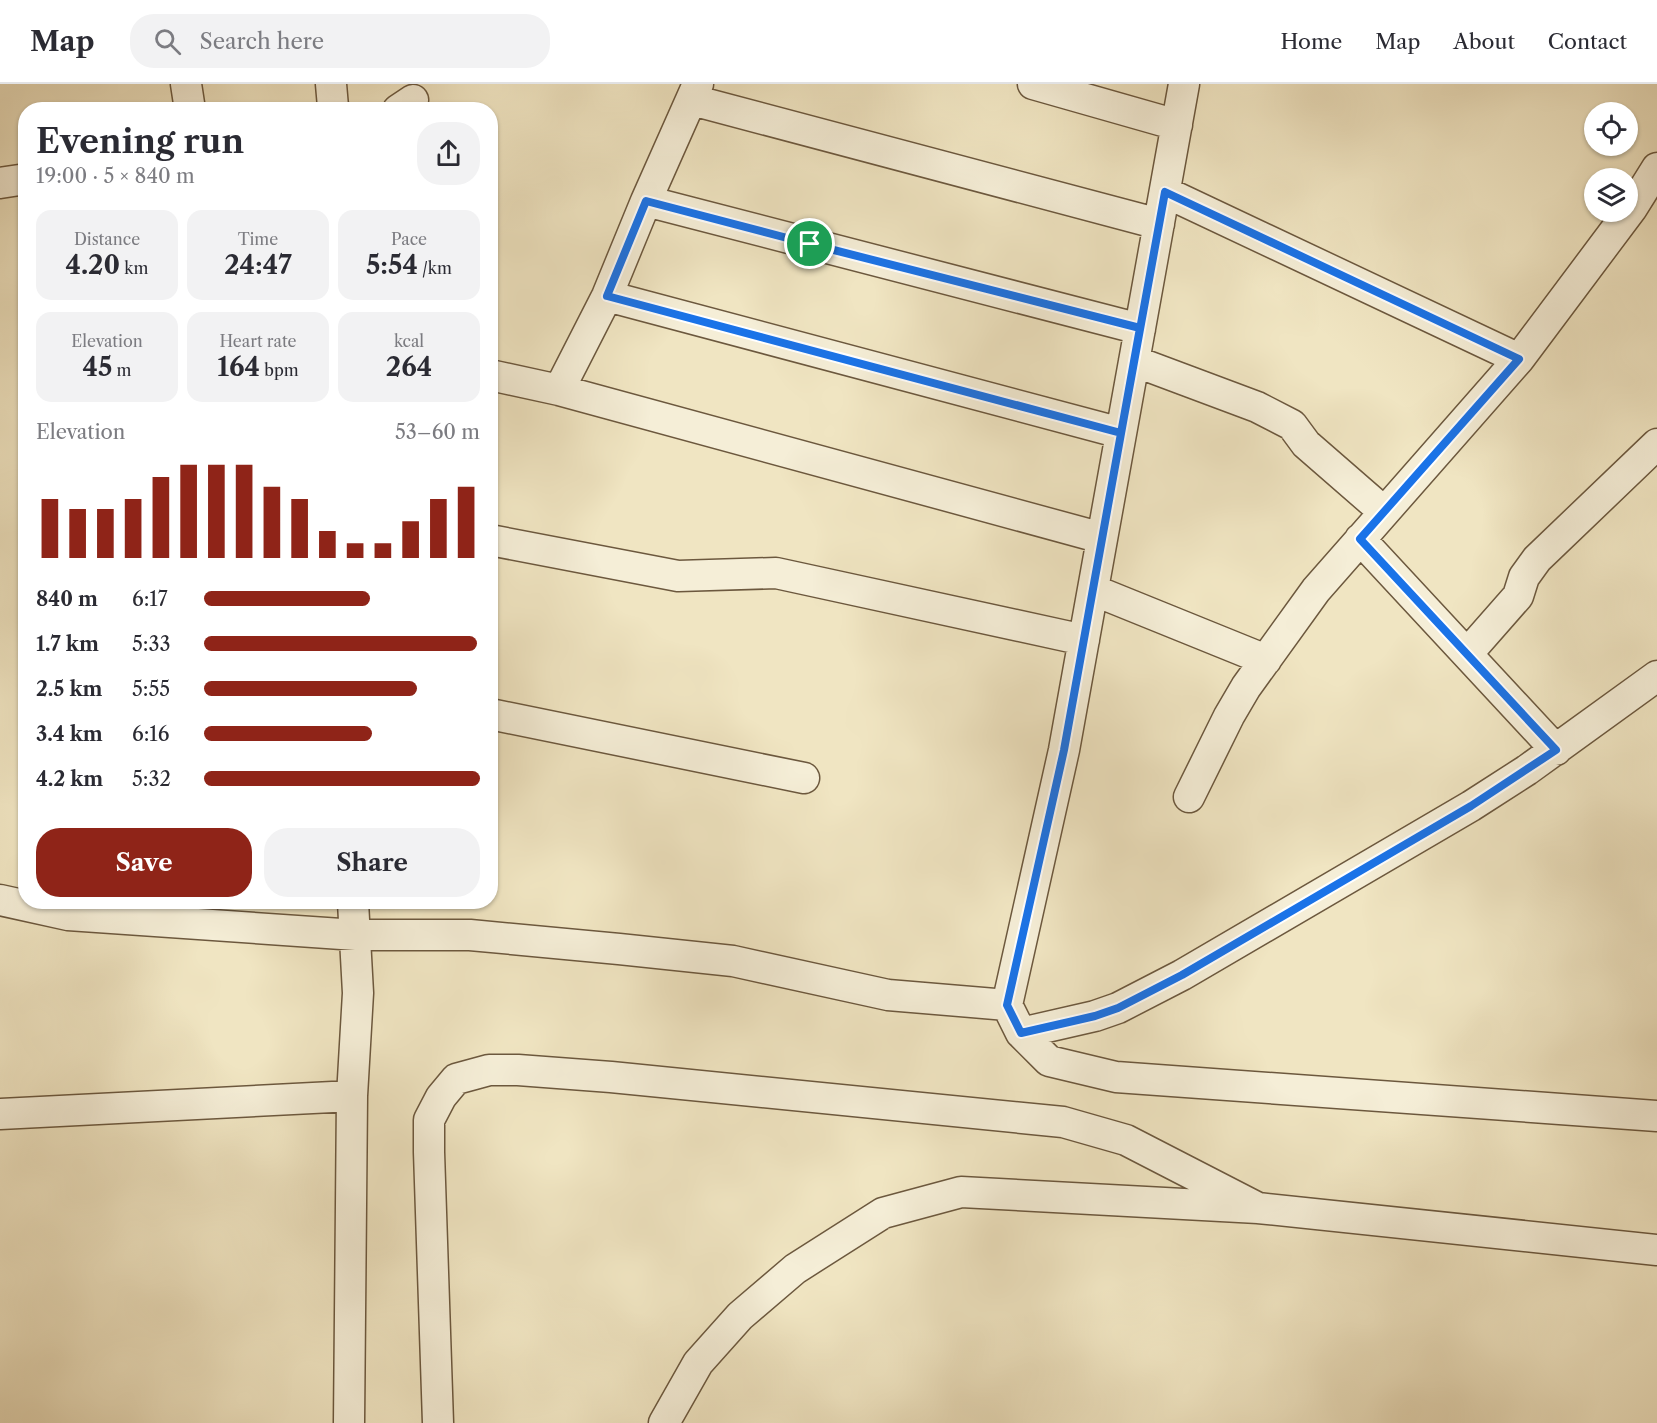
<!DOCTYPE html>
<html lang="en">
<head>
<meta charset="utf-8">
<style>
	:root { --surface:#fff; --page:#f2f2f3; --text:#2b2b33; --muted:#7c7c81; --line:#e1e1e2; --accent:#8f2418 }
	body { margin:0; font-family:"Libre Caslon Text",serif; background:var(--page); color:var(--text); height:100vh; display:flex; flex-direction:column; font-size:22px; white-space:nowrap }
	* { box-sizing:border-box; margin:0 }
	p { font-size:20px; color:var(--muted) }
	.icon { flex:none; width:33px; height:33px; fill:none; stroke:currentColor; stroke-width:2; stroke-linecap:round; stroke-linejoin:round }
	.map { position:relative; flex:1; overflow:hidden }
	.sheet { position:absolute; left:18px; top:18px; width:480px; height:807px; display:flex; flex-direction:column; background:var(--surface); border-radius:24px; box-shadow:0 2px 4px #0004 }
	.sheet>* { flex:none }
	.buttons { position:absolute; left:1584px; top:18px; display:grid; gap:12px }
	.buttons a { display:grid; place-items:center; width:54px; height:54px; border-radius:50%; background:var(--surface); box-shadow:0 2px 4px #0004; font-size:30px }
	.pin { position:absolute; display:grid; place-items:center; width:51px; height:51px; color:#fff; margin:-26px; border:3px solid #fff; border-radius:50%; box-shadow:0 2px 6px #0007 }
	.round { display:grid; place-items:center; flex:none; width:63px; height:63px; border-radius:24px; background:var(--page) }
	.head { display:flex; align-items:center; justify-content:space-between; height:102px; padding:0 18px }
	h1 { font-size:33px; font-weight:800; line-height:45px }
	.figures { display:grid; grid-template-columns:repeat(3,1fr); gap:9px; height:102px; padding:6px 18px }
	.figures div { display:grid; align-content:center; border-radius:15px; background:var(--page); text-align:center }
	.figures b { font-size:26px; font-weight:800 }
	.figures small { font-size:16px; font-weight:400 }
	.figures p { font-size:16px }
	.chart { height:168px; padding:12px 18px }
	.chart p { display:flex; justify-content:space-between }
	.chart svg { width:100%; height:108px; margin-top:6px; stroke:var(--accent); stroke-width:6 }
	.action { display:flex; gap:12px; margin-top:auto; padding:12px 18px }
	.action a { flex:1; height:69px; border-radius:24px; background:var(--accent); color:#fff; font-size:24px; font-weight:800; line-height:69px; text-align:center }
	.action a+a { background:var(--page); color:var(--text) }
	ul { padding:0 18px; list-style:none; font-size:20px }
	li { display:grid; grid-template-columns:96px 72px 1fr; align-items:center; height:45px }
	li i { height:15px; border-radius:8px; background:var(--accent) }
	header { display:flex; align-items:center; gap:36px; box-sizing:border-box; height:84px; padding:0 30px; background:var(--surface); border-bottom:2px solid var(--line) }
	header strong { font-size:28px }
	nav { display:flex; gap:33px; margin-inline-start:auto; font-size:21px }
	.search { width:420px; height:54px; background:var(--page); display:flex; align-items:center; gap:15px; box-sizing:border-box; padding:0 21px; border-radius:24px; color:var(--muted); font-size:22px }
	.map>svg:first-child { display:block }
</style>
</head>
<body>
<header>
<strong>Map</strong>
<div class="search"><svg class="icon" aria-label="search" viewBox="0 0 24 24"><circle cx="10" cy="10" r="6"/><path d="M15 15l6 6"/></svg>Search here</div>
<nav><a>Home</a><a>Map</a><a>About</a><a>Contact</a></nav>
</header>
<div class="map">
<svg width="1657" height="1339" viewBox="0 0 1657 1339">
	<rect width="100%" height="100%" fill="#f0e5c2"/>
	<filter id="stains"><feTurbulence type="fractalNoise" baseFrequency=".00333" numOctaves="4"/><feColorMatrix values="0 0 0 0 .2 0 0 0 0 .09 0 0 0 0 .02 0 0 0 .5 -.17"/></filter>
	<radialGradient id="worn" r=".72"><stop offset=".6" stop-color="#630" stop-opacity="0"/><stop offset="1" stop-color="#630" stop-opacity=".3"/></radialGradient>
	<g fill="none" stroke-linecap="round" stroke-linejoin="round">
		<g stroke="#6c583e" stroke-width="33">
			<path id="street" d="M186,0L190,26
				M331,0L333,23L335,26
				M1033,0L1177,41
				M1184,0L1064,666L1007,921L1021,949L1049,977L1116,993L1657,1032
				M692,16L1159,140
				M398,26L413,16
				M0,99L26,95
				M1165,108L1519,275
				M646,117L1140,245
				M607,212L1121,349
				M1134,277L1257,323L1292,341L1306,360L1383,427
				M490,291L559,306L607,212L646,117L698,0
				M559,306L1102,454
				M1360,455L1556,666
				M490,456L678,492L776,489L1084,556
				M1093,506L1266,576
				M1467,570L1518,512L1524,493L1537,475L1657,360
				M490,630L804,694
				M1189,713L1229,632L1246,603L1316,506L1519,275L1632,124L1657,84
				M0,816L68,831L356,851H470L619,865L733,877L888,911L1007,921
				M1021,949L1095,932L1118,924L1182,891L1471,722L1527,686L1657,592
				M0,1030L352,1012
				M349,1339L352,1012L358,909L353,818
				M438,1339L429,1068V1036L441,1013L456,995L489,986H518L611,993L1063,1038L1126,1056L1258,1124
				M664,1339L698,1279L740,1232L795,1185L883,1129L961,1108L1258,1124L1657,1166"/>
		</g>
		<use href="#street" stroke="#f5eed7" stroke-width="30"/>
	</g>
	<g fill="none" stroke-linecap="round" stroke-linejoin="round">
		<g stroke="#fff" stroke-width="12">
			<path id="route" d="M810,160L1140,244L1064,666L1007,921L1021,949L1095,932L1118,924L1182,891L1471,722L1556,666L1360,455L1519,275L1165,108C1150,189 1136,269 1121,349L607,212L646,117L810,160"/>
		</g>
		<use href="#route" stroke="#1a73e8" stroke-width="8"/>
	</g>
	<rect width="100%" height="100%" filter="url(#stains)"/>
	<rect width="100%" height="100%" fill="url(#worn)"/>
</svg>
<div class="buttons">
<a><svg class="icon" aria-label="locate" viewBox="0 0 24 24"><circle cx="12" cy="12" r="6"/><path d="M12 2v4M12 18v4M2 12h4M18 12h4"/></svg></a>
<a><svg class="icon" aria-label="layers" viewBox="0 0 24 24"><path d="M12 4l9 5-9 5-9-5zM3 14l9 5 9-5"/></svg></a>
</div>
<div class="pin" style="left:810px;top:160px;background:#1e9e55"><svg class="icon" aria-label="arrive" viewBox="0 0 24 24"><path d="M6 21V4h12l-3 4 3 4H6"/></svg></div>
<section class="sheet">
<div class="head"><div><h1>Evening run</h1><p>19:00 · 5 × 840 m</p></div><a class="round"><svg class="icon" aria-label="share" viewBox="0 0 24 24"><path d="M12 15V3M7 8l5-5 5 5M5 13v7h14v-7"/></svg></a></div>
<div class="figures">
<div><p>Distance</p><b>4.20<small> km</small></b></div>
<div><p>Time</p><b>24:47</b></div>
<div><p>Pace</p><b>5:54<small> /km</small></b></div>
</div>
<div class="figures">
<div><p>Elevation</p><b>45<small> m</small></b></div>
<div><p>Heart rate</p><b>164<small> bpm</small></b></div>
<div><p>kcal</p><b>264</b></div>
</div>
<div class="chart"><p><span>Elevation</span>53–60 m</p>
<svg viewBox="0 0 160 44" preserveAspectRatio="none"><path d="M5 44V20M15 44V24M25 44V24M35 44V20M45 44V11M55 44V6M65 44V6M75 44V6M85 44V15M95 44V20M105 44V33M115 44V38M125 44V38M135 44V29M145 44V20M155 44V15"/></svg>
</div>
<ul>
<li><b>840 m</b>6:17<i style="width:60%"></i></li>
<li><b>1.7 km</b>5:33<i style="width:99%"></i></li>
<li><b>2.5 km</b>5:55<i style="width:77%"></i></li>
<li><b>3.4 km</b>6:16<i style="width:61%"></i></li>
<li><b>4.2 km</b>5:32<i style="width:100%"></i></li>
</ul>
<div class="action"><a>Save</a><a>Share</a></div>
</section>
</div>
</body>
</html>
